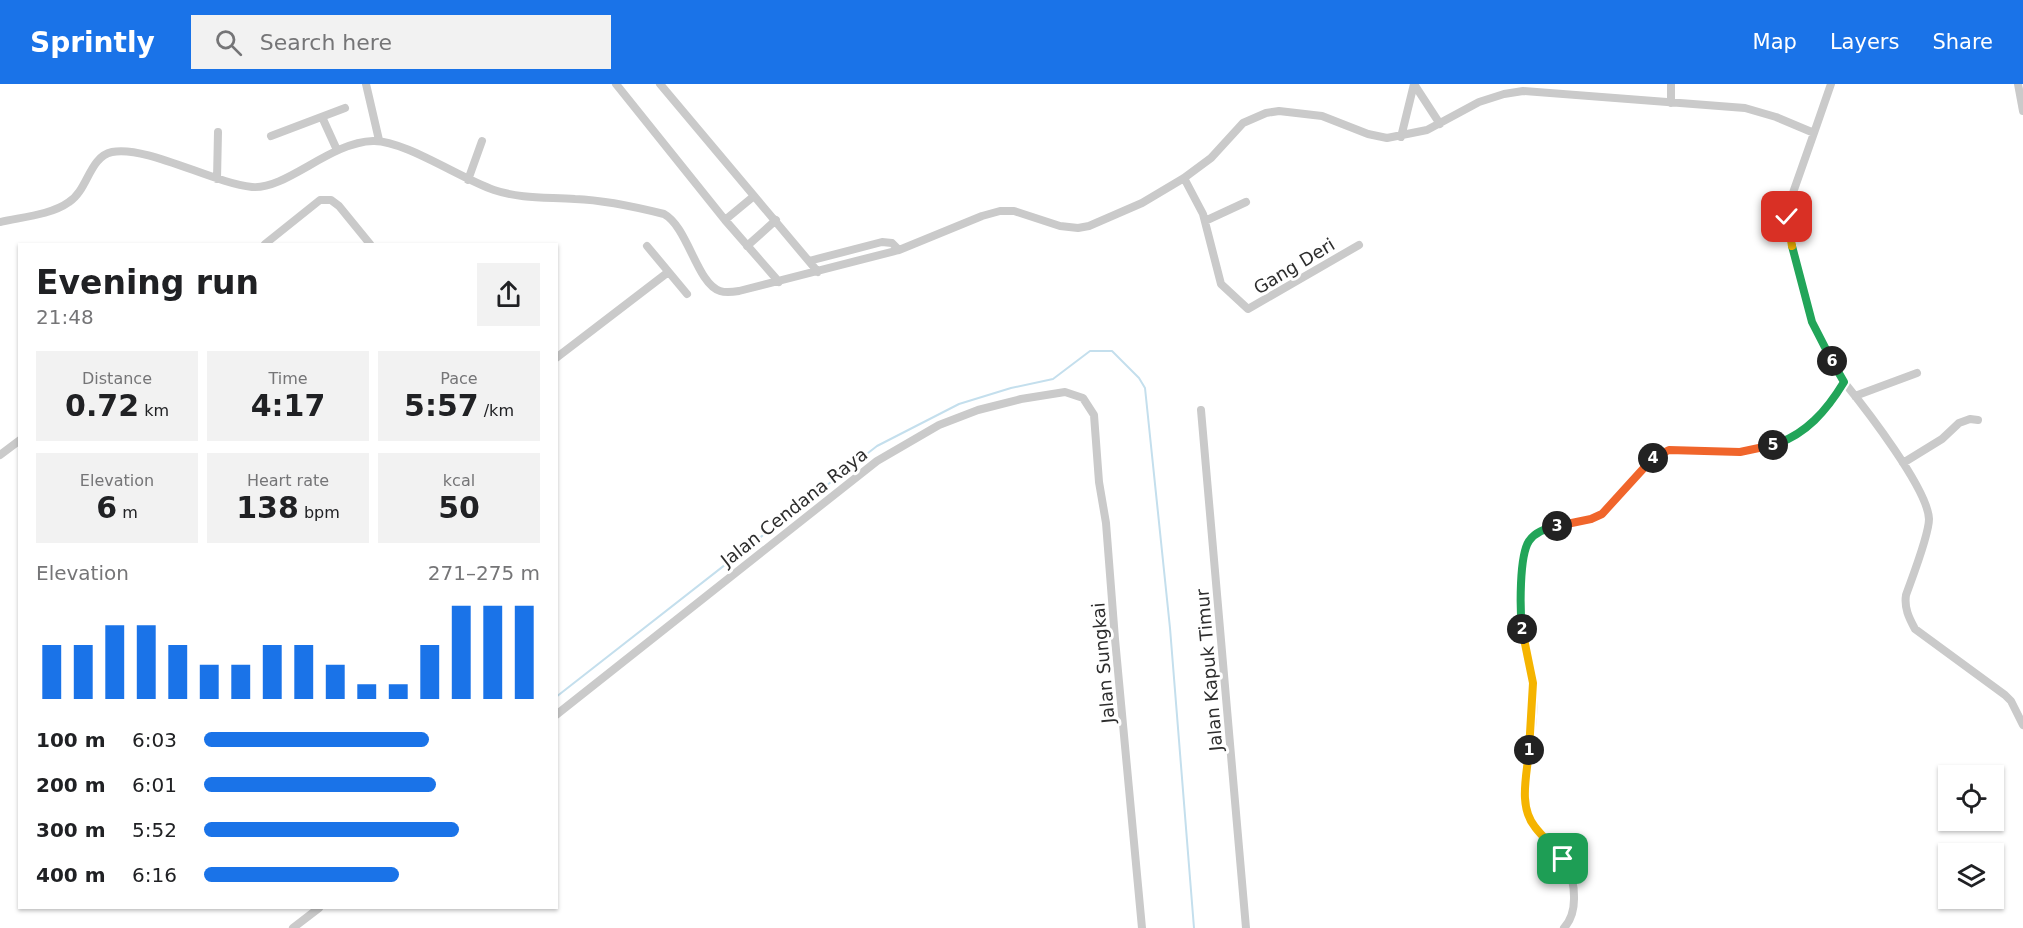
<!DOCTYPE html>
<html lang="en">
<head>
<meta charset="utf-8">
<style>
	:root { --surface:#fff; --page:#f2f2f2; --text:#202124; --muted:#757577; --accent:#1a73e8 }
	body { margin:0; font-family:"DejaVu Sans",sans-serif; background:var(--page); color:var(--text); height:100vh; display:flex; flex-direction:column; font-size:22px; white-space:nowrap }
	* { box-sizing:border-box; margin:0 }
	p { font-size:20px; color:var(--muted) }
	.icon { flex:none; width:33px; height:33px; fill:none; stroke:currentColor; stroke-width:2; stroke-linecap:round; stroke-linejoin:round }
	.map { position:relative; flex:1; overflow:hidden }
	.sheet { position:absolute; left:18px; top:159px; width:540px; height:666px; display:flex; flex-direction:column; background:var(--surface); border-radius:0px; box-shadow:0 2px 4px #0004 }
	.sheet>* { flex:none }
	.buttons { position:absolute; left:1938px; top:681px; display:grid; gap:12px }
	.buttons a { display:grid; place-items:center; width:66px; height:66px; border-radius:0px; background:var(--surface); box-shadow:0 2px 4px #0004; font-size:30px }
	.pin { position:absolute; display:grid; place-items:center; width:51px; height:51px; color:#fff; margin:-26px; border-radius:12px; box-shadow:0 3px 9px #0006 }
	.km { position:absolute; width:30px; height:30px; margin:-15px; border-radius:50%; background:#222; color:#fff; font-size:16px; line-height:30px; text-align:center }
	.round { display:grid; place-items:center; flex:none; width:63px; height:63px; border-radius:0px; background:var(--page) }
	.head { display:flex; align-items:center; justify-content:space-between; height:102px; padding:0 18px }
	h1 { font-size:33px; font-weight:700; line-height:45px }
	.figures { display:grid; grid-template-columns:repeat(3,1fr); gap:9px; height:102px; padding:6px 18px }
	.figures div { display:grid; align-content:center; border-radius:0px; background:var(--page); text-align:center }
	.figures b { font-size:30px; font-weight:700 }
	.figures small { font-size:16px; font-weight:400 }
	.figures p { font-size:16px }
	.chart { height:168px; padding:12px 18px }
	.chart p { display:flex; justify-content:space-between }
	.chart svg { width:100%; height:108px; margin-top:6px; stroke:var(--accent); stroke-width:6 }
	ul { padding:0 18px; list-style:none; font-size:20px }
	li { display:grid; grid-template-columns:96px 72px 1fr; align-items:center; height:45px }
	li i { height:15px; border-radius:8px; background:var(--accent) }
	header { display:flex; align-items:center; gap:36px; box-sizing:border-box; height:84px; padding:0 30px; background:var(--accent); color:#fff }
	header strong { font-size:28px }
	nav { display:flex; gap:33px; margin-inline-start:auto; font-size:21px }
	.search { width:420px; height:54px; background:var(--page); display:flex; align-items:center; gap:15px; box-sizing:border-box; padding:0 21px; border-radius:0px; color:var(--muted); font-size:22px }
	.map>svg:first-child { display:block }
</style>
</head>
<body>
<header>
<strong>Sprintly</strong>
<div class="search"><svg class="icon" aria-label="search" viewBox="0 0 24 24"><circle cx="10" cy="10" r="6"/><path d="M15 15l6 6"/></svg>Search here</div>
<nav><a>Map</a><a>Layers</a><a>Share</a></nav>
</header>
<div class="map">
<svg width="2023" height="844" viewBox="0 0 2023 844">
	<rect width="100%" height="100%" fill="#fff"/>
	<g fill="none" stroke-linecap="round" stroke-linejoin="round">
		<path stroke="#c4dfed" stroke-width="2" d="M556,613L877,362L959,320L1011,304L1053,295L1090,267H1112L1139,294L1145,304L1170,544L1194,844"/>
		<path stroke="#cacaca" stroke-width="8" d="M366,0L379,56
			M616,0L725,136L779,198
			M660,0L818,188
			M1414,0L1440,40
			M1671,0V19
			M2018,0L2023,27
			M322,33L337,66
			M271,52L345,24
			M1401,53L1414,0
			M1184,94L1203,130L1221,200L1248,225L1359,161
			M217,95L218,48
			M468,96L482,57
			M725,136L754,112
			M1205,137L1246,118
			M0,138C22,133 51,131 69,118C88,106 89,73 112,68C146,61 213,99 252,103C286,106 330,58 373,57C404,56 461,95 494,106C521,115 547,113 575,115C604,116 636,123 664,130C688,143 697,200 720,207C726,209 733,208 739,207L899,166L982,132L1000,127H1014L1060,142L1078,144L1089,142L1142,119L1184,94L1211,74L1243,39L1266,29L1279,27L1322,32L1368,50L1387,54L1427,46L1479,18L1504,10L1523,7L1745,24L1776,33L1814,49L1831,0
			M265,160L320,116H331L339,122L370,160
			M647,162L687,210
			M747,162L776,136
			M809,177L882,158L892,159L899,166
			M556,274L667,189
			M1844,298C1865,324 1928,405 1929,435C1929,451 1912,494 1906,511C1904,524 1909,534 1915,545L2005,611L2011,617L2023,641
			M1855,312L1917,289
			M1201,326L1246,844
			M0,371L20,356
			M1903,379L1942,355L1959,339L1970,335L1978,336
			M556,631L877,377L939,341L978,326L1021,315L1065,308L1083,314L1094,331L1099,398L1106,439L1115,555L1142,844
			M293,844L319,824
			M1564,844C1572,835 1574,826 1574,815C1575,767 1541,764 1527,730C1523,718 1526,705 1526,693C1529,663 1536,629 1533,598C1531,584 1525,572 1523,558C1520,538 1518,471 1530,455C1546,436 1581,442 1602,430C1624,414 1638,378 1663,368C1679,362 1698,368 1714,368C1776,369 1811,351 1844,298L1820,256L1812,238L1787,140L1789,120L1814,49"/>
	</g>
	<g fill="none" stroke-linecap="round" stroke-linejoin="round">
		<g stroke="#fff" stroke-width="12">
			<path id="split-1" d="M1529,666C1527,691 1518,722 1535,743C1544,755 1555,763 1563,775"/>
		</g>
		<g stroke="#fff" stroke-width="12">
			<path id="split-2" d="M1522,545L1533,599L1529,666"/>
		</g>
		<g stroke="#fff" stroke-width="12">
			<path id="split-3" d="M1522,545C1520,526 1519,472 1529,457C1536,447 1546,445 1557,442"/>
		</g>
		<g stroke="#fff" stroke-width="12">
			<path id="split-4" d="M1557,442L1591,435L1602,430L1653,374"/>
		</g>
		<g stroke="#fff" stroke-width="12">
			<path id="split-5" d="M1653,374L1669,366L1740,368L1773,361"/>
		</g>
		<g stroke="#fff" stroke-width="12">
			<path id="split-6" d="M1773,361C1806,351 1827,326 1844,298L1832,277"/>
		</g>
		<g stroke="#fff" stroke-width="12">
			<path id="split-7" d="M1792,162L1812,238L1832,277"/>
		</g>
		<g stroke="#fff" stroke-width="12">
			<path id="split-8" d="M1787,133L1792,162"/>
		</g>
		<use href="#split-1" stroke="#f5b400" stroke-width="8"/>
		<use href="#split-2" stroke="#f5b400" stroke-width="8"/>
		<use href="#split-3" stroke="#22a559" stroke-width="8"/>
		<use href="#split-4" stroke="#f0652b" stroke-width="8"/>
		<use href="#split-5" stroke="#f0652b" stroke-width="8"/>
		<use href="#split-6" stroke="#22a559" stroke-width="8"/>
		<use href="#split-7" stroke="#22a559" stroke-width="8"/>
		<use href="#split-8" stroke="#f5b400" stroke-width="8"/>
	</g>
	<g text-anchor="middle" dominant-baseline="central" stroke-width="6" stroke-linejoin="round" paint-order="stroke">
		<g font-size="18" fill="#2d2d2d" stroke="#fff">
			<text transform="translate(1294 182) rotate(-31)">Gang Deri</text>
			<text transform="translate(794 423) rotate(-38)">Jalan Cendana Raya</text>
			<text transform="translate(1103 579) rotate(-95)">Jalan Sungkai</text>
			<text transform="translate(1209 586) rotate(-95)">Jalan Kapuk Timur</text>
		</g>
	</g>
</svg>
<div class="buttons">
<a><svg class="icon" aria-label="locate" viewBox="0 0 24 24"><circle cx="12" cy="12" r="6"/><path d="M12 2v4M12 18v4M2 12h4M18 12h4"/></svg></a>
<a><svg class="icon" aria-label="layers" viewBox="0 0 24 24"><path d="M12 4l9 5-9 5-9-5zM3 14l9 5 9-5"/></svg></a>
</div>
<div class="pin" style="left:1563px;top:775px;background:#1e9e55"><svg class="icon" aria-label="arrive" viewBox="0 0 24 24"><path d="M6 21V4h12l-3 4 3 4H6"/></svg></div>
<div class="pin" style="left:1787px;top:133px;background:#d93025"><svg class="icon" aria-label="check" viewBox="0 0 24 24"><path d="M5 12l5 5 9-10"/></svg></div>
<b class="km" style="left:1529px;top:666px">1</b>
<b class="km" style="left:1522px;top:545px">2</b>
<b class="km" style="left:1557px;top:442px">3</b>
<b class="km" style="left:1653px;top:374px">4</b>
<b class="km" style="left:1773px;top:361px">5</b>
<b class="km" style="left:1832px;top:277px">6</b>
<section class="sheet">
<div class="head"><div><h1>Evening run</h1><p>21:48</p></div><a class="round"><svg class="icon" aria-label="share" viewBox="0 0 24 24"><path d="M12 15V3M7 8l5-5 5 5M5 13v7h14v-7"/></svg></a></div>
<div class="figures">
<div><p>Distance</p><b>0.72<small> km</small></b></div>
<div><p>Time</p><b>4:17</b></div>
<div><p>Pace</p><b>5:57<small> /km</small></b></div>
</div>
<div class="figures">
<div><p>Elevation</p><b>6<small> m</small></b></div>
<div><p>Heart rate</p><b>138<small> bpm</small></b></div>
<div><p>kcal</p><b>50</b></div>
</div>
<div class="chart"><p><span>Elevation</span>271–275 m</p>
<svg viewBox="0 0 160 44" preserveAspectRatio="none"><path d="M5 44V22M15 44V22M25 44V14M35 44V14M45 44V22M55 44V30M65 44V30M75 44V22M85 44V22M95 44V30M105 44V38M115 44V38M125 44V22M135 44V6M145 44V6M155 44V6"/></svg>
</div>
<ul>
<li><b>100 m</b>6:03<i style="width:67%"></i></li>
<li><b>200 m</b>6:01<i style="width:69%"></i></li>
<li><b>300 m</b>5:52<i style="width:76%"></i></li>
<li><b>400 m</b>6:16<i style="width:58%"></i></li>
</ul>
</section>
</div>
</body>
</html>
